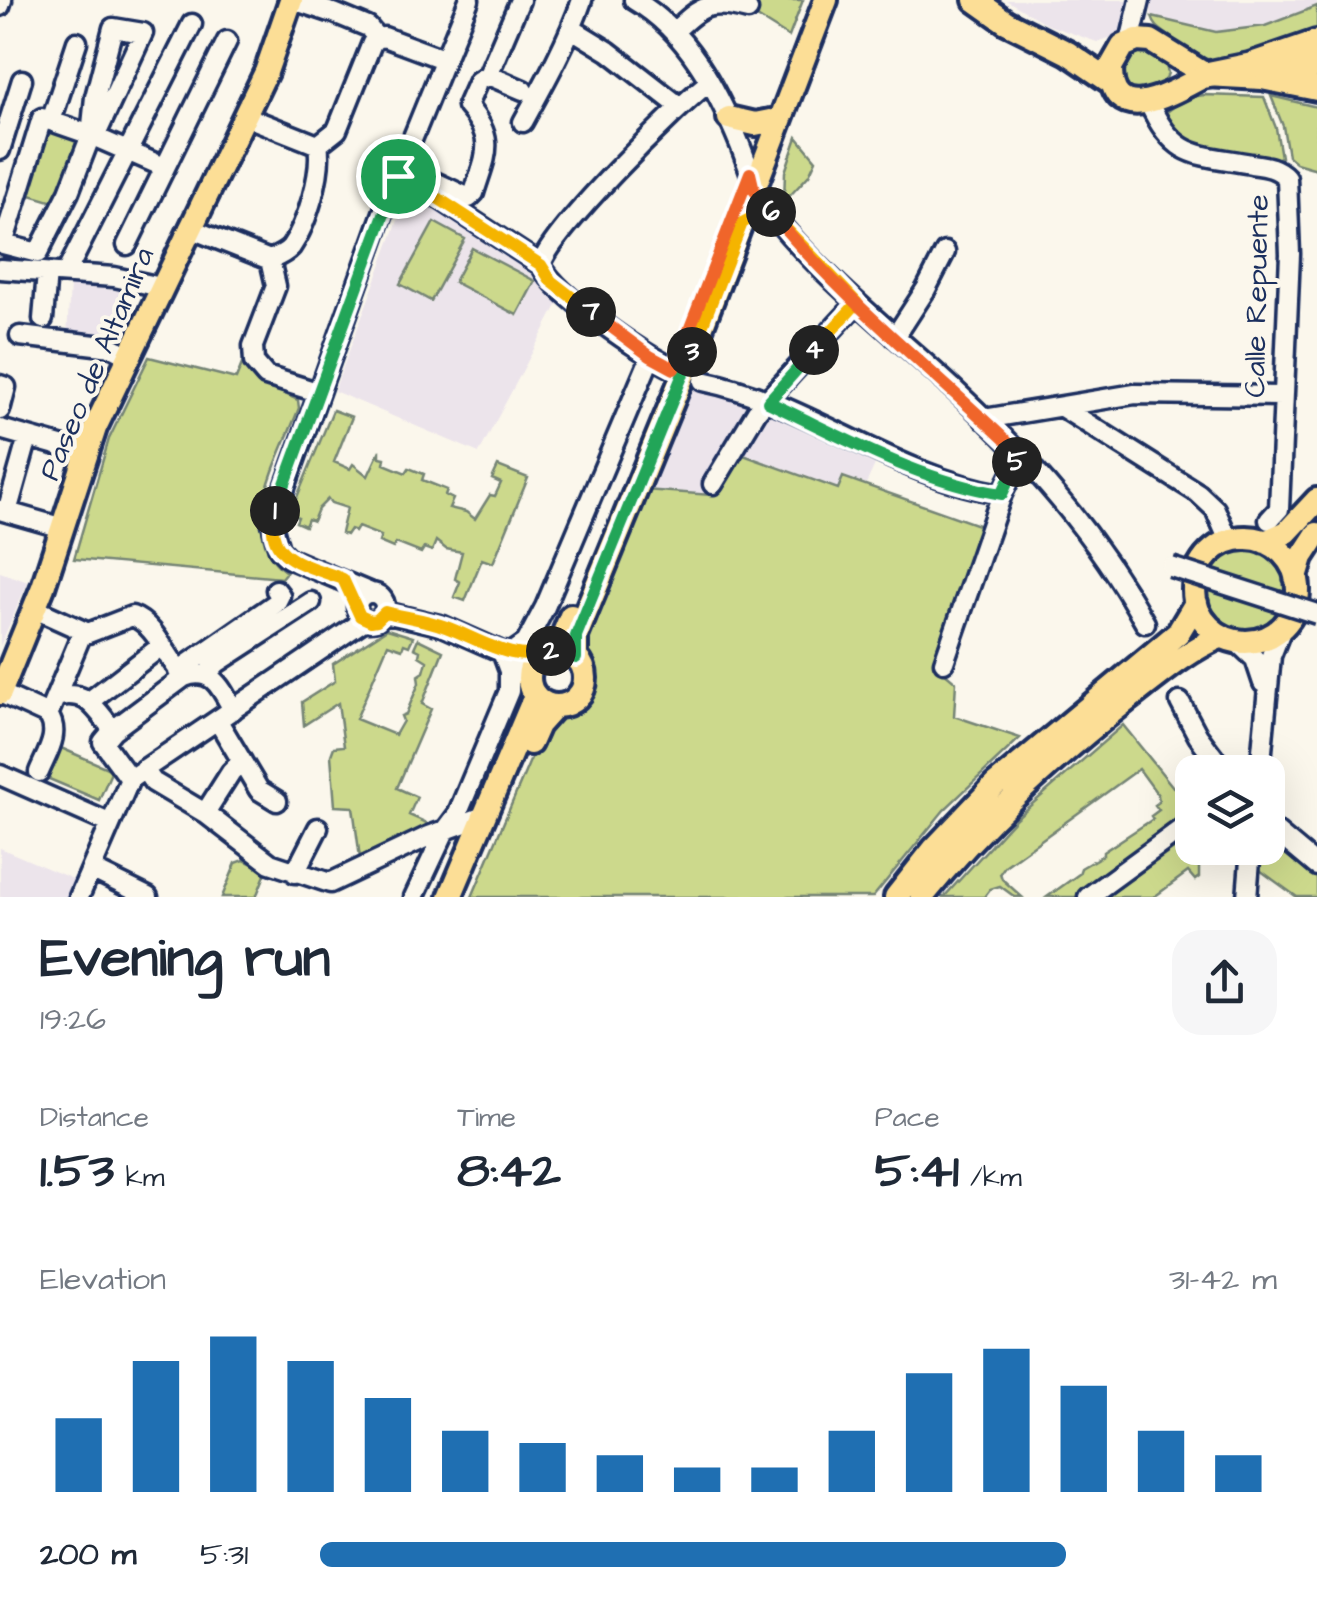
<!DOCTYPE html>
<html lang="en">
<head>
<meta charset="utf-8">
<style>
	:root { --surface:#fff; --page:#f6f6f7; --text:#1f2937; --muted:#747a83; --accent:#1f6fb2 }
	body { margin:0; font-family:"Architects Daughter",sans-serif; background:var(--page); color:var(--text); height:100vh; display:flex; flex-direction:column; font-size:38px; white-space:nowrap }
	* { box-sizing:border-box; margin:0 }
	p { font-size:32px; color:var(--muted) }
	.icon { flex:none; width:55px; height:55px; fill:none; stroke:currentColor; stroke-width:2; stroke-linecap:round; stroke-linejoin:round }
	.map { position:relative; height:897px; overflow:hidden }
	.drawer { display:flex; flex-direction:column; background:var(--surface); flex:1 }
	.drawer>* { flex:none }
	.tools { position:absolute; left:1175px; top:755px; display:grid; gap:20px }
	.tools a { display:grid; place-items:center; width:110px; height:110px; border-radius:20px; background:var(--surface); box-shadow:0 10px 40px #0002; font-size:50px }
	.pin { position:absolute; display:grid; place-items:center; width:85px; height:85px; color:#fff; margin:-42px; border:5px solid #fff; border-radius:50%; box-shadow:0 2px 10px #0007 }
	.km { position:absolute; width:50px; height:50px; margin:-25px; border-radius:50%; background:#222; color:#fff; font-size:28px; line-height:50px; text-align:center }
	.round { display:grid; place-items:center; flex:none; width:105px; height:105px; border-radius:30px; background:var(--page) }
	.headline { display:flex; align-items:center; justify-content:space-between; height:170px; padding:0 40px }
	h1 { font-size:55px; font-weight:700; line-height:75px }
	.figures { display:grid; grid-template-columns:repeat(3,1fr); gap:15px; height:170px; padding:10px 40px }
	.figures div { display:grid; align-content:center }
	.figures b { font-size:50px; font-weight:700 }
	.figures small { font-size:28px; font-weight:400 }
	.figures p { font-size:28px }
	.chart { height:280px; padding:20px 40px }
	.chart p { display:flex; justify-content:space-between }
	.chart svg { width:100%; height:180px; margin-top:10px; stroke:var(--accent); stroke-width:6 }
	ul { padding:0 40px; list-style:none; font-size:32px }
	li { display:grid; grid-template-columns:160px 120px 1fr; align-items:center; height:75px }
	li i { height:25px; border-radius:12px; background:var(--accent) }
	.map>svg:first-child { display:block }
</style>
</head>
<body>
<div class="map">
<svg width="1317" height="897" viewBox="0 0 1317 897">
	<rect width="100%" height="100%" fill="#fbf7ec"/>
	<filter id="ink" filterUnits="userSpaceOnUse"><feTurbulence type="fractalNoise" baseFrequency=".01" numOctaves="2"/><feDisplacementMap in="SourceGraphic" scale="20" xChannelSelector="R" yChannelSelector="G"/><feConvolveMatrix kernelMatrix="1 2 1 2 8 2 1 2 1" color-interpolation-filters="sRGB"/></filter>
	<g filter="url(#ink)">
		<path fill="#ece4eb" d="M1006,0H1129V14L1124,27L1115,36L1097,42L1048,25Z
			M1150,0H1317V6L1265,26L1216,32L1152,17Z
			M411,186L531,264L526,271L562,296L479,453L334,391Z
			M70,285L138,293L117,338L67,335Z
			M694,371L878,458L866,484L844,477L838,489L736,452L711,495L645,490Z
			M0,572L28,582L0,646Z
			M0,848L75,880L67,897H0Z"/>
		<path fill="#ccd98c" stroke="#748475" stroke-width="2.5" d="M759,0H803L789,37L754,15Z
			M1317,6V36C1290,47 1227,64 1199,58C1187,55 1182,47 1173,39C1163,30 1156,30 1152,17L1216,32L1265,26Z
			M1138,48L1164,59L1168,73L1163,87L1144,97L1124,88L1121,61Z
			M1204,95L1264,97L1276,128L1281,157L1276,159L1186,145L1171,128L1167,112L1185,98Z
			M1271,96L1317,107V169L1296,163L1288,156L1283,126Z
			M44,126L78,136L57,203L23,193Z
			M797,137L816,160L809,175L784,202L785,172Z
			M434,222L465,239L431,301L400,284Z
			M472,248L535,281L517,315L454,282Z
			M149,357L236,379L244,359L255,380L298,400L299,408C281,456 233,534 286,572L281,578L74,559L109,439Z
			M333,410L352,417L334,462L350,469L353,464L368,476L380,450V457L385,458L384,464L406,473L409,468L424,474L422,480L447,490L445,495L453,499L449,508L466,512L475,519L490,495L495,496L501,483L492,479L498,466L528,478L493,563L482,559L465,601L454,597L460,582L455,579L462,552L446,549L436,541L432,551L424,548L421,553L396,543L393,548L379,542L381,536L358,527L355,532L350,529L346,535L341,533L347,508L331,503L328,499L318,509L313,521L308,519L305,526L296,522L298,517L290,514Z
			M735,452L838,489L843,477L984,527L937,666L956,682L954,716L1020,738L944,810L873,897H472L543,730L584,702L590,690L592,670L586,649L585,631L645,490L711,495Z
			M1204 591a43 43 0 1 1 86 0a43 43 0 1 1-86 0Z
			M387,629L413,637L409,646L404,644L402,649L388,644L356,719L395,735L403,721L401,716L406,714L419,683L418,676L424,672L427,661L419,656L420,651L414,648L418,639L443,651L422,704L431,709L397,788L417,797L409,815L425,822L430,828L360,858L353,807L335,806L331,755L334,747L344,746L338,703L304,725L302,702L335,681L333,664Z
			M1123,725L1173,787L1192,794V812L1077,897H1047L1079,874L1081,868L1103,855V852L1153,819L1151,816L1159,810L1155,805L1159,802L1158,795L1139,769L1005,866L1000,873L1002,879L1022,897H1015L1000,886L990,889L984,897H944L1016,818Z
			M54,745L112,770L99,800L42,776Z
			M1268,832L1317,872V897H1297L1257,868L1259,848H1268Z
			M1182,843L1199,864V877L1195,880L1188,872L1154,897H1106Z
			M244,860L267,870L256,897H222L236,863Z"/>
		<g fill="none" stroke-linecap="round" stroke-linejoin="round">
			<g stroke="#1b2f5e" stroke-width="25">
				<path id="minor" d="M293,0L329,12
					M634,0C687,31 717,89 740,145C750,170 755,191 771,213C825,281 895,334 958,393C1031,461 1096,534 1145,623
					M0,6L2,0
					M334,13L368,27L377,38L384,37L443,59
					M572,29L608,51L679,106
					M675,31C701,5 711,0 748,10
					M1130,42L1140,0
					M488,75L523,90
					M1149,103C1174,159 1196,154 1251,164C1266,166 1277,167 1287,178L1290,254L1279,509L1269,520
					M245,116L318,145
					M51,121L77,42
					M523,122C544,84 568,41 582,0
					M95,137L143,33L113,28L95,97L91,135L69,192L38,253L3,244L42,118L91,135L95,137L164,167
					M318,145L337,130L372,43L377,38
					M0,150L22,80
					M401,166L469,198L474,193C486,154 497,140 467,106L478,81L488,75L520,0
					M417,184L541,265
					M189,228L270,260L276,286L253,346L254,362L266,376L317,392
					M127,245L227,41
					M270,260C277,257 286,253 291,247C307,224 323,172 318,145
					M0,269L114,277L161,287
					M66,273L192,24
					M43,319L47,273
					M20,336L112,347L129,356
					M895,337L926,289L945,252
					M674,369C641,352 557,297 541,265C550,232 676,108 708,83
					M703,381C808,402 895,477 1002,494
					M0,385L6,387L0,410
					M1063,408L1198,493L1215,509L1229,541
					M984,419L1135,394L1282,396
					M0,429L85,453
					M713,484L757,411L857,303
					M0,510L63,528
					M7,512L28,437
					M371,593L288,558L279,549L272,524L389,196L469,0
					M357 607a14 14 0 1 1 28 0a14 14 0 1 1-28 0Z
					M35,609L88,633L132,616C155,624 167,658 184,677C212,666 221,688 233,710
					M385,612L443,626L502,652L541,655
					M1236,641L1255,659L1263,683
					M513,652L526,643L545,607L651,356
					M506,656L529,681
					M944,662L1002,494L1021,455
					M178,671L276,603L280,595L276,590
					M207,674L217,663L311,602
					M0,693L48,715L83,631
					M56,697C86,688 96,709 113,730
					M91,700L160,647
					M1180,702L1198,736L1225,772
					M218,721L259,790L277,801
					M144,769L153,782L205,813L270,863L330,883L429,836L484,816
					M39,772C47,753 61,733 48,715
					M1260,772L1271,656L1282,628
					M0,775L109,823
					M130,779L103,742L113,730L184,677
					M205,813L231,772L242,761
					M1268,825L1317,866
					M91,869L148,897
					M295,873L318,828
					M79,897L130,779L365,620
					M414,897L445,831L457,815L509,691V671L502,652
					M1088,897L1192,821
					M1247,897L1251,848"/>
			</g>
			<g stroke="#1b2f5e" stroke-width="30">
				<path id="major" d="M975,0L1006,22L1068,53L1112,83
					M1206,75C1177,90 1110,133 1111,67L1123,46L1137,40L1151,41L1206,75L1262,78L1317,89
					M1276,76L1317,66
					M729,118L755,124L770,121
					M1194 590a52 52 0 1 1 104 0a52 52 0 1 1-104 0Z
					M1265,542L1287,532L1317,500
					M1296,577L1302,557L1317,534
					M557,650L571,616
					M529 678a28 28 0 1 1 56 0a28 28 0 1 1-56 0Z
					M576,658V636L684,373L826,0
					M0,693L43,587L95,428L266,72L291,0
					M530,743L538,725L555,706
					M450,897L535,696
					M896,897L934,849L995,785L1178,633L1196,603
					M922,897C982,822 1052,759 1127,700C1157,677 1186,651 1222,636"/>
			</g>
			<g stroke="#1b2f5e" stroke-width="32">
				<path id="highway" d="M1206,75L1250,66L1317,43"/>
			</g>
			<use href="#minor" stroke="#fbf7ec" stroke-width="18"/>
			<use href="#major" stroke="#fcde96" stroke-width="22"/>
			<use href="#highway" stroke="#fcde96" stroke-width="25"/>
			<g stroke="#1b2f5e" stroke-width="25" stroke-linecap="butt">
				<path id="minor-bridge" d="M1171,567L1317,614"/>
			</g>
			<use href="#minor-bridge" stroke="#fbf7ec" stroke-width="18"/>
		</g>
	</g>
	<g fill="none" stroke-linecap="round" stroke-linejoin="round" filter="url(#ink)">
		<g stroke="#fff" stroke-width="20">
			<path id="split-1" d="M275,511L398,176"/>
		</g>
		<g stroke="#fff" stroke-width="20">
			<path id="split-2" d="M275,511C262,560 308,565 343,579L360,616L371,621L377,620L385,612C405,617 427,620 446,627C479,639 515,665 551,651"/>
		</g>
		<g stroke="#fff" stroke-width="20">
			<path id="split-3" d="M551,651L568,652L576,658V636L692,352"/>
		</g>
		<g stroke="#fff" stroke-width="20">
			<path id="split-4" d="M692,352L742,223L759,214L774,216L857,303L814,350"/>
		</g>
		<g stroke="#fff" stroke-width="20">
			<path id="split-5" d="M814,350L768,402C843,437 919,481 1002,494L1017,462"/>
		</g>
		<g stroke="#fff" stroke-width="20">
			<path id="split-6" d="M771,212C844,302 938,374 1021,455L1017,462"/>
		</g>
		<g stroke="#fff" stroke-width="20">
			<path id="split-7" d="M591,312L650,356L674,369L750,173L754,190L771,212"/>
		</g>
		<g stroke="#fff" stroke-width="20">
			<path id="split-8" d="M398,176L416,184L541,265L551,281L591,312"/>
		</g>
		<use href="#split-1" stroke="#22a559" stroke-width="12"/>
		<use href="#split-2" stroke="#f5b400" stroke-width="12"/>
		<use href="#split-3" stroke="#22a559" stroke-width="12"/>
		<use href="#split-4" stroke="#f5b400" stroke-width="12"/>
		<use href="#split-5" stroke="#22a559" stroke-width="12"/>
		<use href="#split-6" stroke="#f0652b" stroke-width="12"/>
		<use href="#split-7" stroke="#f0652b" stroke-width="12"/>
		<use href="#split-8" stroke="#f5b400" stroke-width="12"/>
	</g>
	<g text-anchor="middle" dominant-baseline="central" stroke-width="8" stroke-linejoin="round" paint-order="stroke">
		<g font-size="30" fill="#1b2f5e" stroke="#fbf7ec">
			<text transform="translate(1257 296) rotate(-89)">Calle Repuente</text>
			<text transform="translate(97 364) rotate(-67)">Paseo de Altamira</text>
		</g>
	</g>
</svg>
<div class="tools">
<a><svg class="icon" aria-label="layers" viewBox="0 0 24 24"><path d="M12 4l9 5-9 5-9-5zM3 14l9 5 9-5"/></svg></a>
</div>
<div class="pin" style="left:398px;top:176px;background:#1e9e55"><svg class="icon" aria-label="arrive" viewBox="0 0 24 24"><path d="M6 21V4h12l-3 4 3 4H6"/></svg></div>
<b class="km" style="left:275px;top:511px">1</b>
<b class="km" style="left:551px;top:651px">2</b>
<b class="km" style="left:692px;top:352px">3</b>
<b class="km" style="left:814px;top:350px">4</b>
<b class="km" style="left:1017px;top:462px">5</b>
<b class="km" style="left:771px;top:212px">6</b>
<b class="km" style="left:591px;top:312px">7</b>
</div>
<section class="drawer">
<div class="headline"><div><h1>Evening run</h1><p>19:26</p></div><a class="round"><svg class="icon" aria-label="share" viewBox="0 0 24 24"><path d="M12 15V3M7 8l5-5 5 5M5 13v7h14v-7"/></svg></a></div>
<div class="figures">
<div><p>Distance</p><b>1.53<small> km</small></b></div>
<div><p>Time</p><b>8:42</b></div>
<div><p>Pace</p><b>5:41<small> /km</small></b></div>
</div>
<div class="chart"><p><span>Elevation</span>31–42 m</p>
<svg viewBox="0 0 160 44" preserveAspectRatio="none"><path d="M5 44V26M15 44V12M25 44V6M35 44V12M45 44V21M55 44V29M65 44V32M75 44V35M85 44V38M95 44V38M105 44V29M115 44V15M125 44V9M135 44V18M145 44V29M155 44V35"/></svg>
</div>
<ul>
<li><b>200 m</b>5:31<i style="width:78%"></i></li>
</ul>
</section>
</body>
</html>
